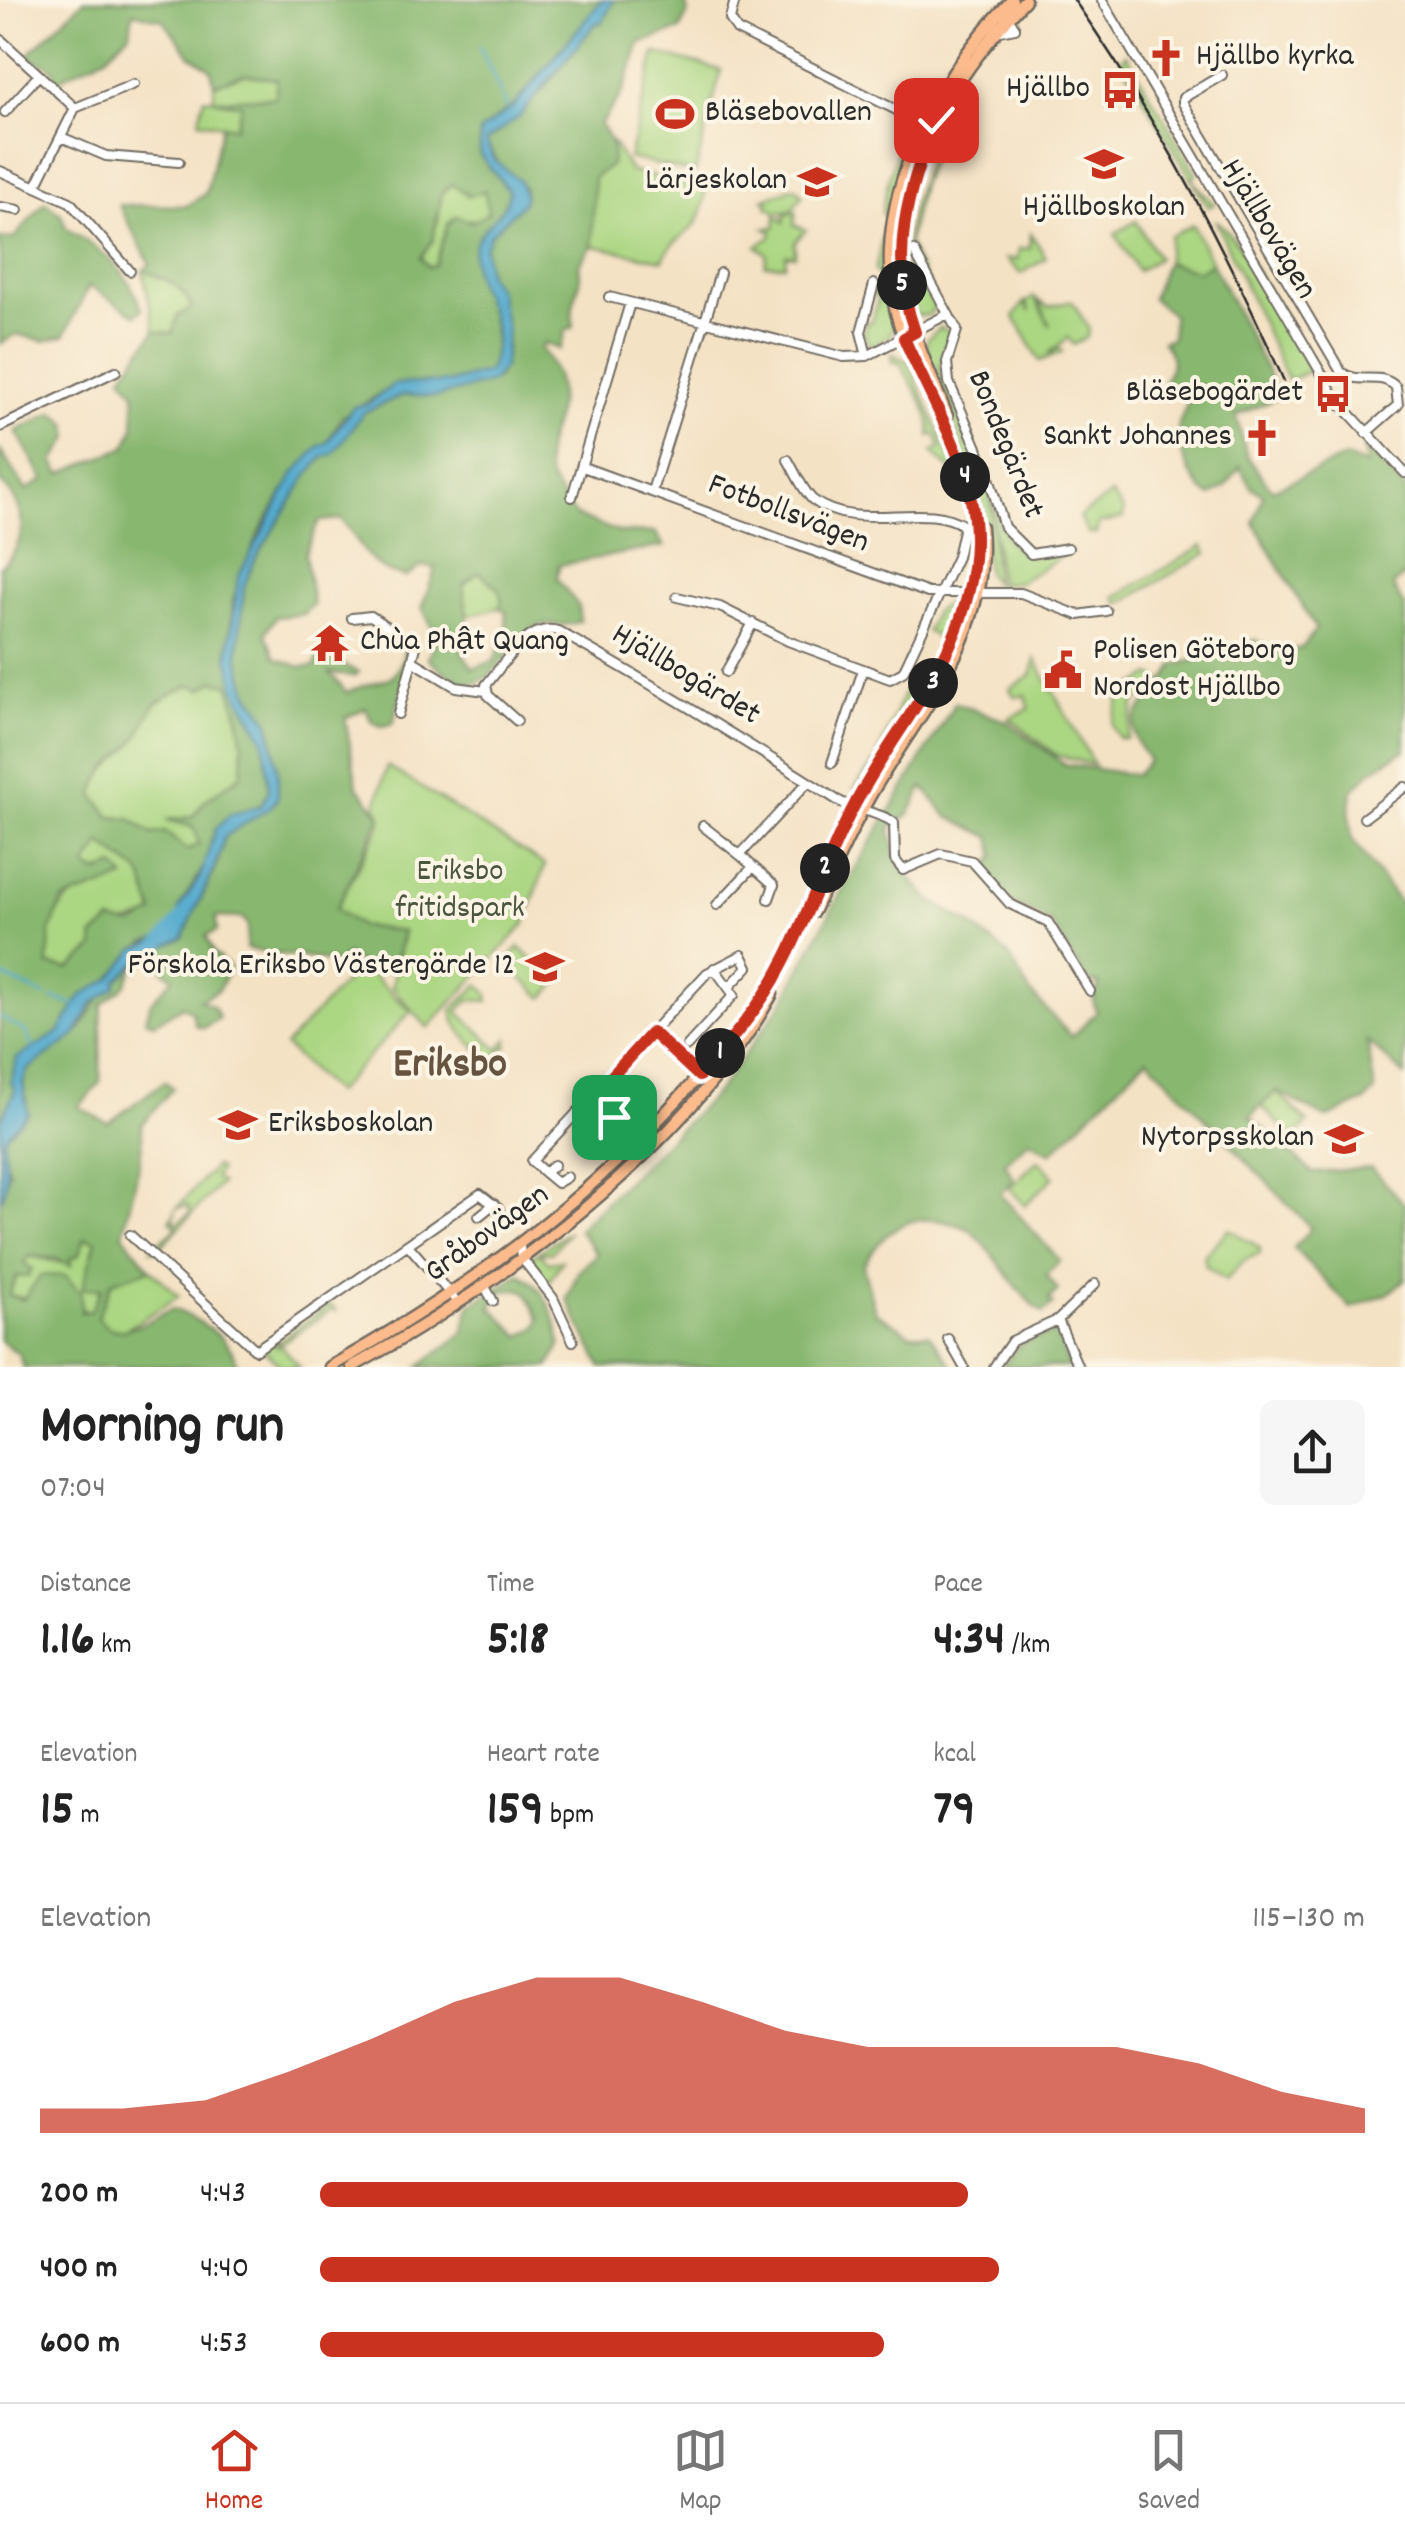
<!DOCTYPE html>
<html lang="en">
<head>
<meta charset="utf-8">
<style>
	:root { --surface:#fff; --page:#f6f6f6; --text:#222; --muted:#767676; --line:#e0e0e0; --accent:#c8321e }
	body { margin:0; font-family:Dekko,sans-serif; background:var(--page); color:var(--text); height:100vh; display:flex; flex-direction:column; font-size:38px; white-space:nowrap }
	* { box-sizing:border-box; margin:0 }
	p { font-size:32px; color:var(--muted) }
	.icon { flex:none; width:55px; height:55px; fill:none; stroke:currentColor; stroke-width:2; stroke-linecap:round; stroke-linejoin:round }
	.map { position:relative; height:1367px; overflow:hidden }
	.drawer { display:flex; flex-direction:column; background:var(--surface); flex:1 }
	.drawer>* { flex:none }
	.pin { position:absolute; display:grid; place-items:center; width:85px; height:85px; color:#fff; margin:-42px; border-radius:20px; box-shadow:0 5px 15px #0006 }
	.km { position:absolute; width:50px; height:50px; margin:-25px; border-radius:50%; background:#222; color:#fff; font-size:28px; line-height:50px; text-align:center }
	.round { display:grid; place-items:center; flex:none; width:105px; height:105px; border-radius:15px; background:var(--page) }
	.headline { display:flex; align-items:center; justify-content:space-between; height:170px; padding:0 40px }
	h1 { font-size:55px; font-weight:700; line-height:75px }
	.stats { display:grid; grid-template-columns:repeat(3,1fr); gap:15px; height:170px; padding:10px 40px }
	.stats div { display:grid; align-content:center }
	.stats b { font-size:50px; font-weight:700 }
	.stats small { font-size:28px; font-weight:400 }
	.stats p { font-size:28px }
	.chart { height:280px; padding:20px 40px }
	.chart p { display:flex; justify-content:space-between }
	.chart svg { width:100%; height:180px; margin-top:10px; fill:var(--accent); opacity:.7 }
	ul { padding:0 40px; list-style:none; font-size:32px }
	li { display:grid; grid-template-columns:160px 120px 1fr; align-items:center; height:75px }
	li i { height:25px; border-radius:12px; background:var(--accent) }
	.tab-bar { display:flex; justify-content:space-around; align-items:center; height:140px; border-top:2px solid var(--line); background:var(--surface); font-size:28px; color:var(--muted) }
	.tab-bar a { display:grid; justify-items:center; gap:5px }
	.tab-bar .on { color:var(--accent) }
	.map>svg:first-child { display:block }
</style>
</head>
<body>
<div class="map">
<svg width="1405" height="1367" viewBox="0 0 1405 1367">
	<rect width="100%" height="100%" fill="#fcf5e5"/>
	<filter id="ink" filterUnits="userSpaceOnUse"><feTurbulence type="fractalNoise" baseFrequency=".01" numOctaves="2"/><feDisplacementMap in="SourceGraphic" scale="20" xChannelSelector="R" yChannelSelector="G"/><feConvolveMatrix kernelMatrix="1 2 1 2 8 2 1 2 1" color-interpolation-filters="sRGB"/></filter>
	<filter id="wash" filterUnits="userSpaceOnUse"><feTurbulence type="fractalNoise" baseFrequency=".0048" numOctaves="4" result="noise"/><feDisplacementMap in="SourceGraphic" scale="40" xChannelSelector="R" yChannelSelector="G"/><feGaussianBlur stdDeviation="2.25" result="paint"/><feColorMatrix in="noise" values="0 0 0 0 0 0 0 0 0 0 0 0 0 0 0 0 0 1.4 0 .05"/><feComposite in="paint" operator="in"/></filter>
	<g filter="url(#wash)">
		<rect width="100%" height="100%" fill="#f4e2c5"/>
		<path fill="#abd682" stroke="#6b8056" stroke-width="2.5" d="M655,53L721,70L695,173L629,158Z
			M1126,54L1196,173L1193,181L1214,204L1208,207L1121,60Z
			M243,74L277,79L275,97L219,100L241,105L236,128L199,121L204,98L214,99V85Z
			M944,112L948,116L921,185L908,243L937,304L929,315L918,316C909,307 909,298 908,287C898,222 925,172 944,112Z
			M911,126L913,141L888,219L882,213C887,183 894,151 911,126Z
			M612,141L630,171L705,189C704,240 674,229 663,260L592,246L594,177L613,157Z
			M452,184L469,195L485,190L488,213L481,221L466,219L435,265L429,267L421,258L438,221L442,193Z
			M794,187L803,195L791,211L779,213L767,207L768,200H762Z
			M796,211L794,225L806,230L795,242V256L786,255L785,265H765L767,254L757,246L771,237L772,232L765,228L775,227L776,215L784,222L785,215Z
			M1136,221L1158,258L1138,271L1115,234Z
			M1216,221C1233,228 1305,346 1311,370L1288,381Z
			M1193,225L1212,263L1198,271L1166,263L1170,236Z
			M889,226L888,286L894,325L890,335L871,347L864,334L866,322H872L878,298L873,295L886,283L875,271L884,229Z
			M1031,233L1046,258L1021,274L1006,259H1017L1019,249L1030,248Z
			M143,271C166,278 183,286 192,308L173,333L155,331Z
			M1034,297L1050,326L1039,301L1048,307L1072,301L1089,329L1087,337L1074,345L1068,338L1048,354L1059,348L1062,352L1040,361L1014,317L1024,302L1030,311L1026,302Z
			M941,327L952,334L939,369L990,489L995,584L987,574L980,491L927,356V339Z
			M892,354L908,361L960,479L932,452L941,447L935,434L930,436C934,412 910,384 900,363L892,362Z
			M1112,494L1124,511L1123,518L1098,524L1096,534L1088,533L1079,517Z
			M991,497C1006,543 1012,563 1063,551L1064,555L1019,582L999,584Z
			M1203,546L1207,553L1119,604L1115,597Z
			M478,571L498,588L502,601L499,608L467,616L463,585Z
			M947,603L958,613L945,642L926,631L935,611Z
			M1035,659L1094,765L1056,755L1009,718L1029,709L1026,695L1015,697L1010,689L1032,674Z
			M1152,675L1164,682L1135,702L1127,739L1119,738L1112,725L1123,687L1127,690Z
			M214,681L229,684C239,714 246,744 241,775L206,800L192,817L170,820C184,827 200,823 199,844L187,850L165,832L152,834L130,819L111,817L94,796C98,768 121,760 136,739C141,733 142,724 146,717C159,693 188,685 214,681Z
			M907,686L923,693L861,786L853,791L876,760Z
			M387,766L545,865L525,924L428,1028L392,987L403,931L360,926L336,909L380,826L381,815L376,806Z
			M100,843L141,873L155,914L125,924L69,969L48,965C41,916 66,902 97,873L86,866Z
			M519,947L558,983L543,998L505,963Z
			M361,965L411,1011L335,1093L285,1046Z
			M479,984L488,994V1001L469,1000L458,1012L499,1049L508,1039L507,1047L493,1059C477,1052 453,1027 452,1010Z
			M1276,1091L1308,1123L1293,1138L1261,1106Z
			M1038,1160L1054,1177L1025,1205L1009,1188Z
			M215,1166L220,1170L214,1177L221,1183L158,1250H151L177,1227L170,1220L176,1211L173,1219L178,1223L190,1213L188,1205L177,1208Z
			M1229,1229L1259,1247V1254L1244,1260L1226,1280L1206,1266L1204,1256Z
			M570,1231L551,1253L539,1252L548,1262L562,1261L548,1283L531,1257Z
			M85,1237L96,1241L83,1288L103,1287L91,1311L9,1295L22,1263L31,1256L70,1265V1258Z
			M150,1269L179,1296L119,1334L108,1331L97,1317L112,1282Z
			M330,1304L337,1312L332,1309L280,1344L300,1367H282L264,1350L277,1341V1348L281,1339Z"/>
		<path fill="#88b770" stroke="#5a714e" stroke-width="2.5" fill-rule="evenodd" d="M84,0H602L514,105L480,131V155L509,191C507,217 476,230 474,259C473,268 478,273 480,281C491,315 501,337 489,371L451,382L388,389L342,417L327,443L294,474L258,535L233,600L228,656L235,689L264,740L269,790L261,805L237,812L211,839L210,856L182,903L175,933L144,943L112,978L81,996L59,1032L22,1056L13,1071L15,1090L0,1122V566C30,545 27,503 0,482V450L26,490L44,480L16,431L54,412L67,423L69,438L54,462L61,474L126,447L134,427L135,393L122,376L155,331L173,333L177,316L192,308C183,286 166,278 143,271L150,264L119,205L187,206L206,193L222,125L236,127L241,105L214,100L275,97L277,79L243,74L214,85L211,69L190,55L163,20L133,12L130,33L106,56L53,82L55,74L49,66L26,57ZM452,184L469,196L485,191L488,213L472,222L456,216L448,224L435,265L428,267L421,258L433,240L442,193ZM214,681L229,684C239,714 246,744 241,775L206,800L192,817L166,820L193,826L199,844L187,850L165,832L152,834L130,819L111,817L94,796C98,767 121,760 136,739C146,726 147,709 162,699C170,693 182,689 191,685L202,689ZM101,843L141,873L154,913L132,925L111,921L93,937L94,948L69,969L48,965L50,932L62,901L125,878L115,866L97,873L86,866Z
			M614,0H684L688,13L680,30L640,43L623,92L600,125C610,139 615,147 611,165L594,177L592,246L579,265C584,291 567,300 574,327L566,330L560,349L544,343L541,348C583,406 538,428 547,470C550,482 568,506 576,516L621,533L655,532L664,546L559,565L557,579L578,605L580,621C564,629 552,621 535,627C491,659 488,717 428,658L437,638L422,607L436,568L422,566L406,577C365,568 365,547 341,519L319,521L305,553L313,604L303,614L276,617L265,633L276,658L301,667L315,666L319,654L359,672L354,676L330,673L347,693C379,674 398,692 406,645L412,648L393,724L381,726L371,721L366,708L345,718L357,786L381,816L336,909L360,926L403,931L392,971L373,970L345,955L339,964C307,955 277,957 246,948L248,924L242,918L216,917L217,931L206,936L214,953L230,968L218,990L200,1000L213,1006L219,1018L203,1028L195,1025L192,1012L183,1006L154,1023L146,1020L151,1002L173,978L163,970L158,954L133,968L125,986L102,1005L100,1083L79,1107L108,1123L165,1081L173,1088L141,1125C147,1149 128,1206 123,1235L150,1269L112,1282L97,1317C119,1346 145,1320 173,1309C197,1319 233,1338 238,1367H23L19,1354L0,1340V1201L9,1170L2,1153L3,1138C33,1112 20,1110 24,1076C35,1056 58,1052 74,1036C93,1019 86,1005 115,987L116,981L141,958L184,937C196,903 219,872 224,837L276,801L278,772L269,721L248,692L238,656L244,586L255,559L306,477L364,412L403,395L436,397L498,377C524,320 484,298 485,250C485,221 528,217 524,187L503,172L486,141L545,87L595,24L602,22ZM479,572L498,588L502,601L499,608L506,611L507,629L494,661L473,669L462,652L467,616L463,585ZM85,1238L96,1241L82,1289L102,1288L91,1311L81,1312V1294L66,1276L41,1275L23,1300L9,1295L17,1276L28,1277L32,1269L23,1262L31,1256L57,1259L71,1266L70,1258L78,1256Z
			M45,202L61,214L66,228C102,251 126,266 142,309L136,315L89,286L64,336L44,341L16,334L0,344V238L13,239Z
			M1166,262L1198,271L1212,263L1280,397L1236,416L1247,456L1272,490L1346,457L1367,465L1363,446L1405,488V575L1393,586L1405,609V750L1371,771L1352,791L1349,815L1352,839L1405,910V1076L1367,1041L1375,1091L1365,1101L1326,1118L1276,1091L1250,1117L1313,1173L1371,1168L1405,1205V1279L1388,1294L1351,1308L1294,1248L1311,1228L1147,1058L1051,1153L1029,1140L1005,1163L1014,1179L1000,1194L1060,1261L1046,1275L1058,1290L1049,1299L1053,1304L1043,1313C1013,1291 999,1256 971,1231C965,1226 958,1225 950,1223C907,1211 883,1231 863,1266L875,1312L911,1334H929L953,1367H601L567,1299L578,1272L597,1254L578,1229L717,1092L783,1002L837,899L955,703L1006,721L1064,764L1136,775L1149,760C1109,713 1158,705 1174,665L1225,653L1255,640L1277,652L1302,648L1316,629L1254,523L1263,494L1251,487L1240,467L1225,487L1210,496C1192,486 1175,446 1179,425C1182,412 1189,408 1187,394L1163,389C1166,365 1182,368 1162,341L1172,338V315L1152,298ZM923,787L948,817L991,837L995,856L985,872L1012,903L1051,922L1087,981L1099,984L1093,1001L1097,1012L1072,1037L1029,991L1009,955L970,924L930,900L898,864L890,828L910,813Z
			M520,1274C547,1288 555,1316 561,1344L549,1367H419L463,1333L470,1305ZM518,1289L526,1292L540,1319L537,1327L520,1336L491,1307L502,1291Z
			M1055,1332L1070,1367H1002L1021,1343Z"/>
		<path fill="#51a9ce" stroke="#3e6a7c" stroke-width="2.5" d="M602,0H614L602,22L595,24L519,117L486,141L494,160L519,180L525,195L523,203L490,235L485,248L487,273L498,290L507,329L504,367L492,382L436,397L403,395L364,412L333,454L323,457L306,478L255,559L244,586L238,656L248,692L269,721L278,772V797L269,808L224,837C216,873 196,903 184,937L141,958L116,981V987L92,1004L75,1036L27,1070L23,1082L28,1113C21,1121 11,1129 5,1137C0,1149 14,1176 0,1201V1122L15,1090L11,1083L17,1058L59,1032L81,996L111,978L135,949L175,933L179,908L200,877L216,828L231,814L261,806L269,790L264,740L235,689L228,656L238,577L294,474L319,446L327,443L353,407L368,404L394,384L451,382L489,371C510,313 473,301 473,256C473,227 507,218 509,191L480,155V131L515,105Z"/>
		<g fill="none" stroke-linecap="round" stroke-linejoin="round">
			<path stroke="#51a9ce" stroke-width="2.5" d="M480,47L507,107
				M2,976L45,996
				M52,998L78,1006
				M0,1017L26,1032L35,1053"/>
			<path stroke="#51a9ce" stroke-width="12" d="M157,947L185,913"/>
		</g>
	</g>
	<g filter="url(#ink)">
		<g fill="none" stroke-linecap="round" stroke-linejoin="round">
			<g stroke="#716b61" stroke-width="12">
				<path id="minor" d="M735,0L730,19L737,30L926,125
					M1102,0L1337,400L1405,473
					M996,32L1015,28L1007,15
					M0,39L75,108
					M1222,75L1183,98V103L1341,372C1359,386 1380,370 1396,387L1398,405L1366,433
					M5,112L38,76
					M61,137L106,156L179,162
					M0,171L70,202L130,271
					M36,186L75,108L134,84
					M0,207L18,210
					M914,251L957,330L947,362L949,382L987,471L1004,527L1031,554L1068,548
					M609,297L844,357L867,356L948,314
					M867,356L861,332L874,284
					M0,427L116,371
					M583,467L928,593H1021L1078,615L1106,611
					M652,491L720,273
					M572,497L630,303
					M677,597L720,607L788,641L890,679L903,672L957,557L964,526C926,499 857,534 813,500C803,491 795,472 788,460
					M352,618L371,616L416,647L398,714
					M413,661L456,687L486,691
					M726,672L753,623
					M517,721L488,695L486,685C504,664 528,622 558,631C653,684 746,742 837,800C854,810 883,813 894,823L895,860L903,870L941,854L972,861L1010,904L1048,922L1090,991
					M832,763L863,670
					M1364,818L1405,787
					M703,826L740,855
					M769,899L774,885L740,855L808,782
					M717,905L753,867
					M652,1032L707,1084
					M687,1046L734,995L714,968
					M592,1097L615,1117L627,1113
					M604,1108L623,1089
					M554,1165L545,1173L532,1161L707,973L742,955L748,967L731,985
					M545,1173L557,1183L567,1177
					M479,1216L494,1204
					M130,1235L256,1350L480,1194L499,1209L501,1220L495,1229
					M409,1246L458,1303
					M520,1247L521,1257L553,1298L573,1341
					M484,1285L493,1301
					M1058,1320L1078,1367
					M948,1339L964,1367
					M994,1367L1012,1341L1058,1320L1095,1284"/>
			</g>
			<g stroke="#716b61" stroke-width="15">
				<path id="major" d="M947,416C931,374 909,330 903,285C887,177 954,75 1025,0
					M813,912C833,871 851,828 874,789C925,704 991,632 981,527
					M330,1367C472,1286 589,1201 698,1077C722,1050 747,1023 766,992C805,930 821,857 860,795C910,715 969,646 975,547C979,473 933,408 906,342C856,225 930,83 1012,0
					M352,1367C502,1285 688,1146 772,994"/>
			</g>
			<use href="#minor" stroke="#fff" stroke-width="8"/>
			<use href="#major" stroke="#fbbb8c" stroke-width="10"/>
			<path stroke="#2b2b2b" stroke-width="2.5" d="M1074,0C1158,119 1225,248 1284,381"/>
		</g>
	</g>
	<g fill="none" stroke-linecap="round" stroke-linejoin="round" filter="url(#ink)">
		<g stroke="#fff" stroke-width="20">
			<path id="route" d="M614,1117L592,1098L652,1032L699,1076C729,1042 760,1008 781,967C809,916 825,860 853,808C899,719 972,651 975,543C977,470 932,403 904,338L915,332C888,258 907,190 936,120"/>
		</g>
		<use href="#route" stroke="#c8321e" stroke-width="12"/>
	</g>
	<defs>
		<g id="church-bare" transform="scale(3)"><path d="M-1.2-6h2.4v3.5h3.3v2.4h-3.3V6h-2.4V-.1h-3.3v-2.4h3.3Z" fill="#c8321e" stroke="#fcf5e5" stroke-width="2.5" paint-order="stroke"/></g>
		<g id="bus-bare" transform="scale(3)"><path d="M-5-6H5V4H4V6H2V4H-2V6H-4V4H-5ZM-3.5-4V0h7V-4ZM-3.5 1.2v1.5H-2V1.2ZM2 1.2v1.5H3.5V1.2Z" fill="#c8321e" stroke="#fcf5e5" stroke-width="2.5" paint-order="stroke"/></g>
		<g id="stadium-bare" transform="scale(3)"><path d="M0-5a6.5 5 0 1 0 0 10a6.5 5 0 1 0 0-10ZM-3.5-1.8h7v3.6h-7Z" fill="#c8321e" stroke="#fcf5e5" stroke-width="2.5" paint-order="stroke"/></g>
		<g id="school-bare" transform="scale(3)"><path d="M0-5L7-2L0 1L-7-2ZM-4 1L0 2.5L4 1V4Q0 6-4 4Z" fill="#c8321e" stroke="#fcf5e5" stroke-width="2.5" paint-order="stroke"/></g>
		<g id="temple-bare" transform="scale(3)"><path d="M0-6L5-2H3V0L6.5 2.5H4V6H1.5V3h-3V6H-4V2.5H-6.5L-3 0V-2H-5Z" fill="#c8321e" stroke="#fcf5e5" stroke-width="2.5" paint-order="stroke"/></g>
		<g id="civic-bare" transform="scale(3)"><path d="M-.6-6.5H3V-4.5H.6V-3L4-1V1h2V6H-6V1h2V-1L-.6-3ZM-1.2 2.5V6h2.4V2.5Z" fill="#c8321e" stroke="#fcf5e5" stroke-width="2.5" paint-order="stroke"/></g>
	</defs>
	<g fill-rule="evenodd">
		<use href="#church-bare" x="1166" y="58"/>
		<use href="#bus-bare" x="1120" y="90"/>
		<use href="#stadium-bare" x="675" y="114"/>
		<use href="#school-bare" x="1104" y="164"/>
		<use href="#school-bare" x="817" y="182"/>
		<use href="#bus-bare" x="1333" y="394"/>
		<use href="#church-bare" x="1262" y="438"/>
		<use href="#temple-bare" x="330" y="643"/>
		<use href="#civic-bare" x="1063" y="670"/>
		<use href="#school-bare" x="545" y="967"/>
		<use href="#school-bare" x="238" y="1125"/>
		<use href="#school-bare" x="1344" y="1139"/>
	</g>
	<g text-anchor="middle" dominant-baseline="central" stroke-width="8" stroke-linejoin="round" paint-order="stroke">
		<g font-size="32" fill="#2b2b2b" stroke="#fcf5e5" text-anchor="end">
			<text x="1196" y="58" text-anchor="start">Hjällbo kyrka</text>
			<text x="1090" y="90">Hjällbo</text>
			<text x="705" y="114" text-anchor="start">Bläsebovallen</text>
			<text x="787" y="182">Lärjeskolan</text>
			<text x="1104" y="209" text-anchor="middle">Hjällboskolan</text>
			<text x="1303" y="394">Bläsebogärdet</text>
			<text x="1232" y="438">Sankt Johannes</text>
			<text x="360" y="643" text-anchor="start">Chùa Phật Quang</text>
			<text x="1093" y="652" text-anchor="start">Polisen Göteborg<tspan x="1093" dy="37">Nordost Hjällbo</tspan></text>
			<text x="515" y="967">Förskola Eriksbo Västergärde 12</text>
			<text x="268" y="1125" text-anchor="start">Eriksboskolan</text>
			<text x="1314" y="1139">Nytorpsskolan</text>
		</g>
		<g font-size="32" fill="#2b2b2b" stroke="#fcf5e5">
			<text transform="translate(1267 230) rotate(59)">Hjällbovägen</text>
			<text transform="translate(1004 445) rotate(68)">Bondegärdet</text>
			<text transform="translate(788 515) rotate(21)">Fotbollsvägen</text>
			<text transform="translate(685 676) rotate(31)">Hjällbogärdet</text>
			<text transform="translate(488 1235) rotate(-36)">Gråbovägen</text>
		</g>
		<g font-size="32" fill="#4b5641" stroke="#fcf5e5">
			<text x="460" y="873">Eriksbo<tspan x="460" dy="37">fritidspark</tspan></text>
		</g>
		<g font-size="42" font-weight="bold" fill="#665441" stroke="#fcf5e5">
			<text x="450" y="1067">Eriksbo</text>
		</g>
	</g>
</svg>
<div class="pin" style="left:614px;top:1117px;background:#1e9e55"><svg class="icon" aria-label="arrive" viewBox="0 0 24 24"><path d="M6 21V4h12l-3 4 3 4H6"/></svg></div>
<div class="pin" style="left:936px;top:120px;background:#d93025"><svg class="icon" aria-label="check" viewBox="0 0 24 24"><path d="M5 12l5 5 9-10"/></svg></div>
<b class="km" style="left:720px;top:1053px">1</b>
<b class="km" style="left:825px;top:868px">2</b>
<b class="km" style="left:933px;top:683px">3</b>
<b class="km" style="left:965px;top:477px">4</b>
<b class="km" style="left:902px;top:285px">5</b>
</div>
<section class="drawer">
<div class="headline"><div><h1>Morning run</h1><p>07:04</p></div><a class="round"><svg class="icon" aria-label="share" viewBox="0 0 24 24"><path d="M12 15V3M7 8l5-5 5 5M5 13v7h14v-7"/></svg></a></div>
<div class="stats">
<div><p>Distance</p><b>1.16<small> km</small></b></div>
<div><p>Time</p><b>5:18</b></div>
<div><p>Pace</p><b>4:34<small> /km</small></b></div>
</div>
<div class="stats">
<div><p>Elevation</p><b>15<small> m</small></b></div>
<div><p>Heart rate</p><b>159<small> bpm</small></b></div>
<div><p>kcal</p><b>79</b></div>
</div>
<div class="chart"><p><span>Elevation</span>115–130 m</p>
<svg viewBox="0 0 160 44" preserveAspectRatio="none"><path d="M0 44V38L10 38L20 36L30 29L40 21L50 12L60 6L70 6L80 12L90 19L100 23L110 23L120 23L130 23L140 27L150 34L160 38V44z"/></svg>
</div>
<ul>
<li><b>200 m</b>4:43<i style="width:62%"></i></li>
<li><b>400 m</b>4:40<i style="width:65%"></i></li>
<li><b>600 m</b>4:53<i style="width:54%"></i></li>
</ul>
</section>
<nav class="tab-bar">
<a class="on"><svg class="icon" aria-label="home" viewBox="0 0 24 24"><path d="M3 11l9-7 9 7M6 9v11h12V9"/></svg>Home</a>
<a><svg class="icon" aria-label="map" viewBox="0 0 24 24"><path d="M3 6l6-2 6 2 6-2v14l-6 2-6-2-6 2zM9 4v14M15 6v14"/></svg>Map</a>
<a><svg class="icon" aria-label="saved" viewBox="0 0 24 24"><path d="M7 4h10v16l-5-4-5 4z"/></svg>Saved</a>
</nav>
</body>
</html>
